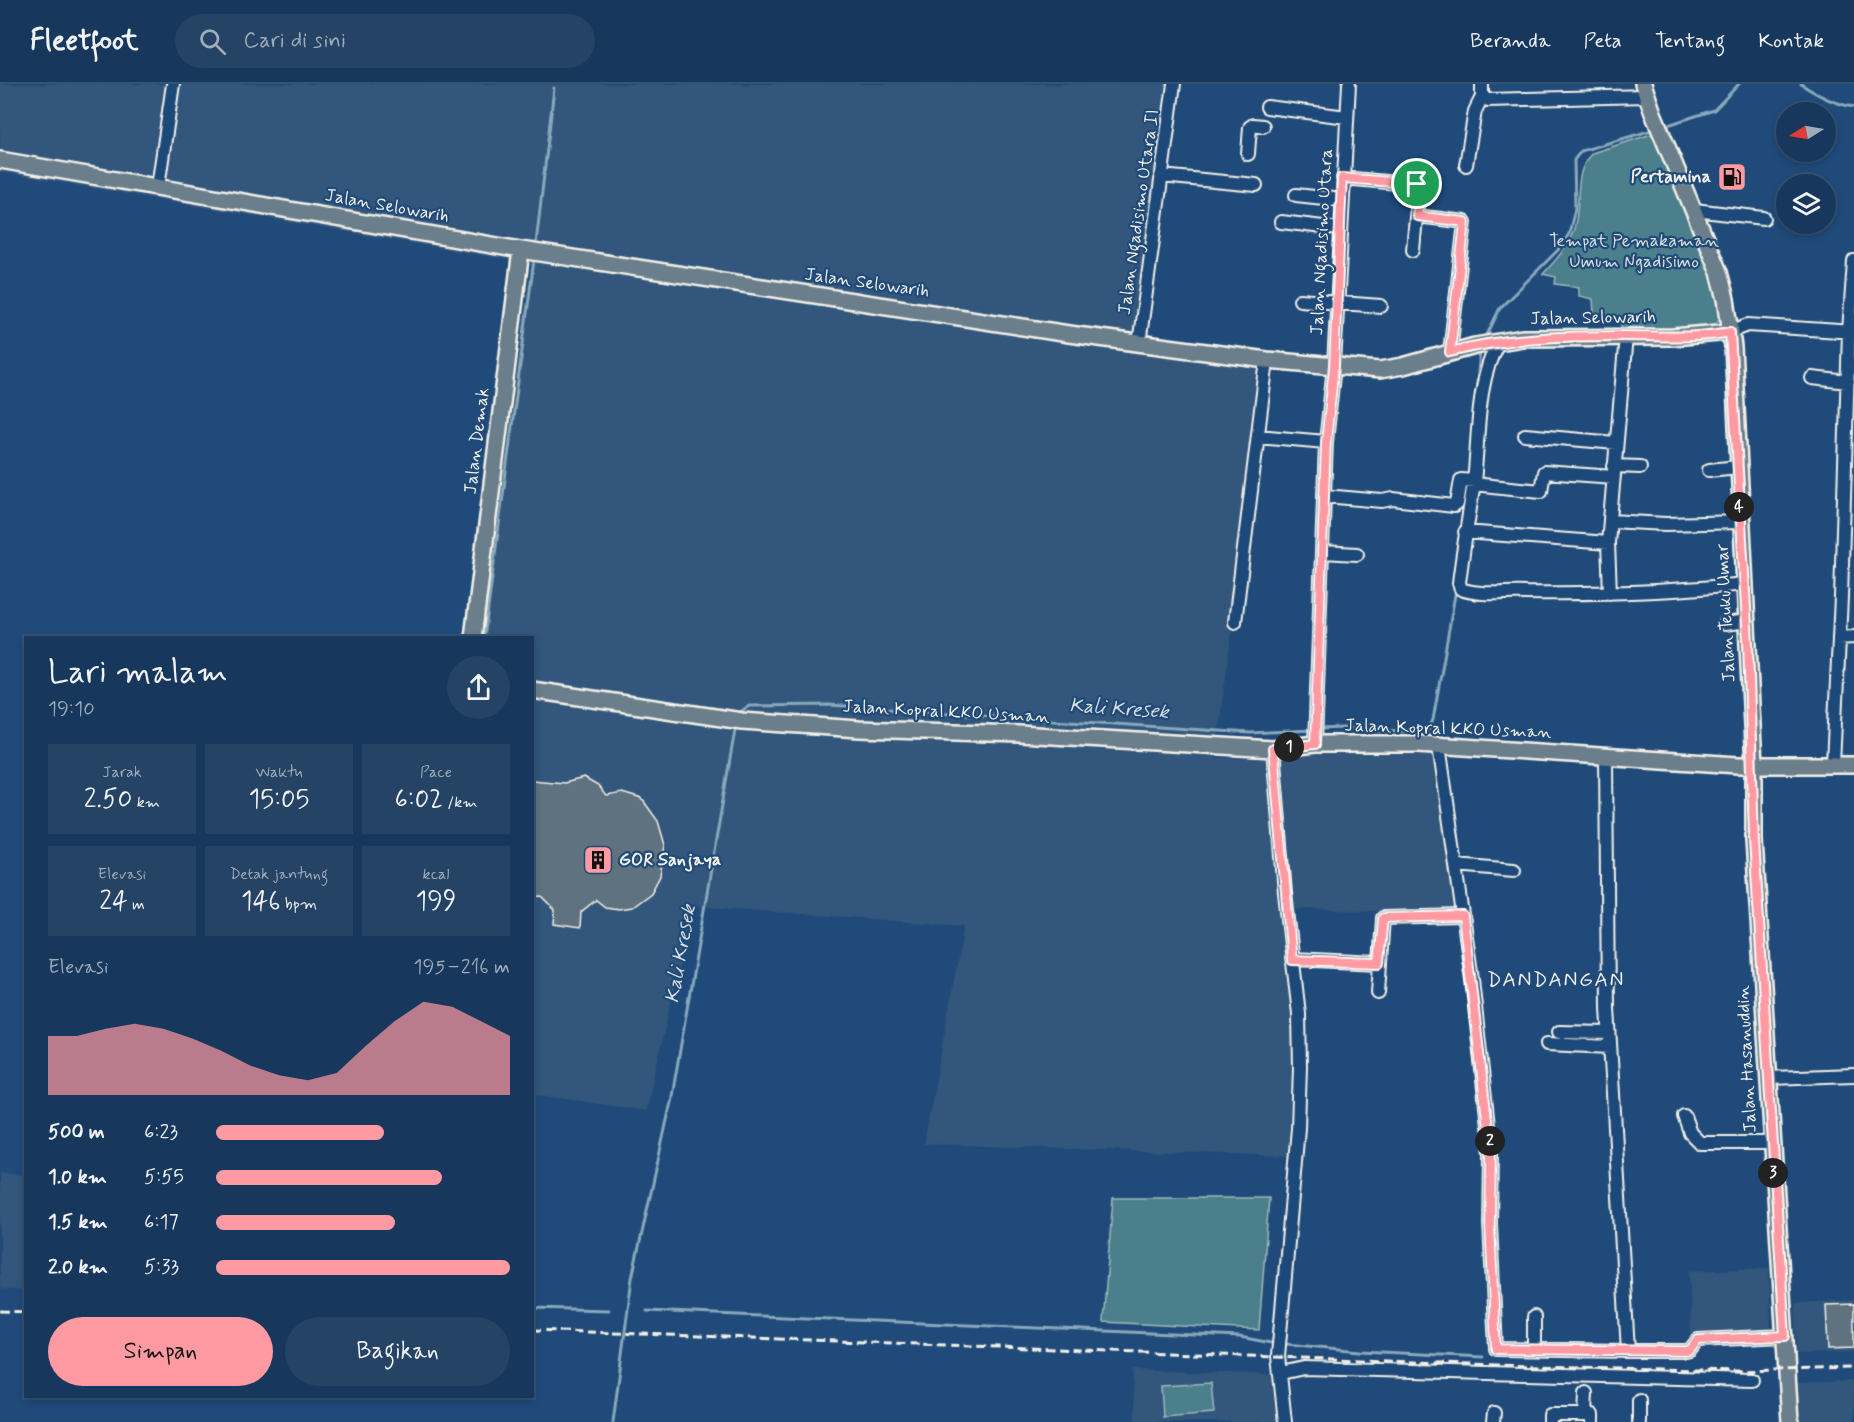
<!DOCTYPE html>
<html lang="id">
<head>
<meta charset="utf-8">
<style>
	:root { --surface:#17385c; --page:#244365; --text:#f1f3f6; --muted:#9eacbb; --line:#365272; --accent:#ff9aa2 }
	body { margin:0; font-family:Mynerve,sans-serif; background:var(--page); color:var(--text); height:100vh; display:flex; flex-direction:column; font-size:22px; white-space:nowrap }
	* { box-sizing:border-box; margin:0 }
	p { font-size:20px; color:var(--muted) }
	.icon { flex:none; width:33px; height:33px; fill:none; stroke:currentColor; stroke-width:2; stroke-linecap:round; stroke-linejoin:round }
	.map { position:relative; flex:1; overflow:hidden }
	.drawer { position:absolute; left:24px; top:552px; width:510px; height:762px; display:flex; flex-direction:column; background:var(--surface); border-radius:0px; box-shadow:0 3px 9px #0003,0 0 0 2px var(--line) }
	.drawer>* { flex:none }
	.needle { width:39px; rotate:259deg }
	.tools { position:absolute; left:1776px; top:18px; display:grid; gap:12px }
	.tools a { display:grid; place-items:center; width:60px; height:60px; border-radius:50%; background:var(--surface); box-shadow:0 3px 9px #0003,0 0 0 2px var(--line); font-size:30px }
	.pin { position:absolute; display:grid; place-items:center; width:51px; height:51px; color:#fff; margin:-26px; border:3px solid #fff; border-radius:50%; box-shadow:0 2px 6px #0007 }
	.km { position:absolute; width:30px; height:30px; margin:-15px; border-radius:50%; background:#222; color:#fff; font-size:16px; line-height:30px; text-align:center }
	.round { display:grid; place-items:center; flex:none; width:63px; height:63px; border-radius:32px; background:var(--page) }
	.head { display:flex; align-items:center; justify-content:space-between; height:102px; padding:0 24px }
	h1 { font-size:33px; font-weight:600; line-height:45px }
	.figures { display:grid; grid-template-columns:repeat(3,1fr); gap:9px; height:102px; padding:6px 24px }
	.figures div { display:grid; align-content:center; border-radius:0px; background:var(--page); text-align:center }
	.figures b { font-size:26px; font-weight:600 }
	.figures small { font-size:16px; font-weight:400 }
	.figures p { font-size:16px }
	.chart { height:168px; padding:12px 24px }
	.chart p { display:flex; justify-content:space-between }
	.chart svg { width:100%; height:108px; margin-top:6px; fill:var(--accent); opacity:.7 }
	.action { display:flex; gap:12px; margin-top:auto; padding:12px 24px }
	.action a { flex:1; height:69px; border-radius:36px; background:var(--accent); color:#111; font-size:24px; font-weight:600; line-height:69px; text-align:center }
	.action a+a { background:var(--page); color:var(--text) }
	ul { padding:0 24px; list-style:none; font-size:20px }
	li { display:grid; grid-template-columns:96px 72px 1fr; align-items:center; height:45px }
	li i { height:15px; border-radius:8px; background:var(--accent) }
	header { display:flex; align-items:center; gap:36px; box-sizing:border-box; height:84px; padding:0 30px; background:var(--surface); border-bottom:2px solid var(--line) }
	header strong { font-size:28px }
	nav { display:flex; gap:33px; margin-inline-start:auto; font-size:21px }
	.search { width:420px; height:54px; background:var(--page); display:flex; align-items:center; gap:15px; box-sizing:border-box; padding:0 21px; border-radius:33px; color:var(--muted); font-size:22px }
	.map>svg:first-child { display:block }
</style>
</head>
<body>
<header>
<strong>Fleetfoot</strong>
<div class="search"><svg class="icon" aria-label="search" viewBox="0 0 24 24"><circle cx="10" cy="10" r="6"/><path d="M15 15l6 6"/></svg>Cari di sini</div>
<nav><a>Beranda</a><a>Peta</a><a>Tentang</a><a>Kontak</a></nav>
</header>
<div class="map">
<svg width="1854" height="1338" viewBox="0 0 1854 1338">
	<rect width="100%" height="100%" fill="#1f4a7a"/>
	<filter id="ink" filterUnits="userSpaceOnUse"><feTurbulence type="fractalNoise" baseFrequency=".0167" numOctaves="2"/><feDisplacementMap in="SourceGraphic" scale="12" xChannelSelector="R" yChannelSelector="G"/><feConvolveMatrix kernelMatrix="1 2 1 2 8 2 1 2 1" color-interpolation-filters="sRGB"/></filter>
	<g filter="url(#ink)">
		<path fill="#32567c" d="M0,0H1170L1134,262L1268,277L1215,674H1268L1323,665L1436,663L1462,830L1305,825L1283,827L1294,933L1288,1072L924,1060L964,842L693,822L646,1027L533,1010L532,554L481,553L531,180L0,88Z
			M0,1089L25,1091V1207L0,1205Z
			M1769,1184L1771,1248L1691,1251L1689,1187Z
			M1854,1216V1268L1797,1270L1795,1219Z
			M1132,1286L1277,1291L1279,1338H1135Z
			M1854,1297V1338H1795L1793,1299Z"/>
		<path fill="#4b7f8c" stroke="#a0b8ba" stroke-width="1.5" d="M1655,49L1713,195L1722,228L1716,241L1684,245L1621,243V233L1594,230L1593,215L1579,212V203L1555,200L1556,193L1543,190C1555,177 1567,164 1573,148C1583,122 1571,90 1592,69Z
			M1113,1114H1269L1259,1246L1103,1238Z
			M1211,1299L1214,1329L1163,1333L1161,1302Z"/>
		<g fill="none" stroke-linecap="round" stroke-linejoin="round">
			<path stroke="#89a9bb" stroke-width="3" d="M1801,0C1817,11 1835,20 1854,23
				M1665,42L1714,26L1739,0
				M536,160L554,4
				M1485,255L1500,224L1558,166L1569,150L1575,124L1574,76L1581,67L1656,45
				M1476,311L1480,266
				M484,554L534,176
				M737,630L749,622L829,621L1250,649L1312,646
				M1318,645L1344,644L1419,648L1428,646L1433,636L1456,505
				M532,1224L609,1226
				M647,1227L1240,1253L1271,1259
				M1286,1260L1360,1267L1483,1273
				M613,1338L632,1194L671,1018L736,640"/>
		</g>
		<path fill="#5f7280" stroke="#f4f1e8" stroke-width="1.5" d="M584,694L598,702L606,712L622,709L642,715L658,737L665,761L660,792L651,809L632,823L619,825L605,823L596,816L581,828L580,844L554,840L555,826L542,813L532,814V696L564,699Z
			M1854,1220V1264L1828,1265L1826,1221Z"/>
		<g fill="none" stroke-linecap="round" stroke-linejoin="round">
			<g stroke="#f4f1e8" stroke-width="16">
				<path id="minor" d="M1482,0V13L1488,16L1647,12
					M1267,23L1347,33
					M1253,41L1263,42
					M1248,70L1250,43
					M1466,81L1475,27L1482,13
					M1161,92L1256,101
					M1343,94L1419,101L1413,166
					M158,103L173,0
					M1296,111L1342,116
					M1694,126L1764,134
					M1417,132L1465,138L1450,268
					M1281,138L1340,145
					M1300,216L1381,222
					M1730,248L1748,241L1854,248
					M1498,258C1476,300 1479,352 1474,398C1469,432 1463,465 1459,499L1461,505C1479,512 1505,508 1525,509C1598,510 1671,508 1744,500
					M1139,260L1174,0
					M1812,294L1848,298
					M1525,351L1616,359
					M1258,352L1326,358
					M1614,382L1640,383
					M1709,386L1738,383
					M1473,400L1541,407L1544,388L1614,393
					M1325,412L1382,417L1393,415L1454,422L1457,420L1461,396L1474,397
					M1610,437L1666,440L1740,438
					M1465,448L1608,459
					M1323,468L1357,470
					M1610,509L1608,459L1626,252
					M1235,538L1267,276
					M1725,540L1747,537
					M1839,554L1854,553
					M1315,660L1326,358L1334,282L1349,0
					M1439,661L1472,895L1491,1069L1490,1140L1496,1265L1628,1267L1608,924L1606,673
					M1273,665L1285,809L1299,930L1300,983L1298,1044L1278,1272L1285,1338
					M1833,680L1841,513L1849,247L1854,177
					M1456,781L1514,786
					M1292,875L1379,879
					M1378,909L1383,834L1463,832
					M1559,948L1609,949
					M1547,960L1610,963
					M1768,994L1854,991
					M1684,1032L1690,1049L1700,1059H1771
					M1534,1265V1233
					M1628,1267H1686L1690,1266L1698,1256L1785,1252
					M1281,1289L1304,1284L1752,1296
					M1585,1331L1586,1309
					M1493,1338L1494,1329
					M1550,1338V1331H1592V1338
					M1639,1338V1316"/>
			</g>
			<g stroke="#f4f1e8" stroke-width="20">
				<path id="major" d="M1643,0L1653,29L1719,188L1726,215L1733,263L1754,681V756L1790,1338
					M0,76L521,166L1069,250L1267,276L1380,286L1403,282L1475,262L1523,254L1673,253L1730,248
					M473,554L521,166
					M532,606L742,637L859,645L1019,650L1273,665L1315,660H1418L1738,681H1854"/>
			</g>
			<use href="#minor" stroke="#1f4a7a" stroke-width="12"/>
			<use href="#major" stroke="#6b7e8b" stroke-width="15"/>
			<path stroke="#f4f1e8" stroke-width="3" stroke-dasharray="9 4.5" stroke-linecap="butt" d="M0,1227L26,1228
				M532,1246L1497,1281L1737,1287L1854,1284"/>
		</g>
	</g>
	<g fill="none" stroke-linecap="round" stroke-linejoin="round" filter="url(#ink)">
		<g stroke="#fff" stroke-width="12">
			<path id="route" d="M1342,94L1417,100L1420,104L1417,132L1465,138L1450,268C1507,253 1565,252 1624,252C1660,252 1695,255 1730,248L1748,558L1754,756L1785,1252L1698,1256L1690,1266L1686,1267L1496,1265L1490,1140L1491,1069L1463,832L1383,834L1379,879L1292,876L1273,665L1315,660L1326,358L1334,282Z"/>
		</g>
		<use href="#route" stroke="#ff9aa2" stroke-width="8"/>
	</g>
	<defs>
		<g id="fuel-square" transform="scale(1.5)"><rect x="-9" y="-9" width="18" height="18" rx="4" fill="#ff9aa2" stroke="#1f4a7a"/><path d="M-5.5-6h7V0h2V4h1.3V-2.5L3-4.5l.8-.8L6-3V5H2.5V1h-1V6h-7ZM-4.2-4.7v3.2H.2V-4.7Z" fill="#111"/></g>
		<g id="building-square" transform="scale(1.5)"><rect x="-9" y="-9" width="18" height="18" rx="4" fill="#ff9aa2" stroke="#1f4a7a"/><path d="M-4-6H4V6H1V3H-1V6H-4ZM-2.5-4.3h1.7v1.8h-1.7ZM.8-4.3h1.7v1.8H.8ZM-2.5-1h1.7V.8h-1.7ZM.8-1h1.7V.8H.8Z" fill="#111"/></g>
	</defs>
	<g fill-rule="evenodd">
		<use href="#fuel-square" x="1732" y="93"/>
		<use href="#building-square" x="598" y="776"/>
	</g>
	<g text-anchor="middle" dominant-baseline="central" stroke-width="4.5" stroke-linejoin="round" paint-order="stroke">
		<g font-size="18" font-weight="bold" fill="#f4f1e8" stroke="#1f4a7a" text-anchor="end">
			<text x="1711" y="93">Pertamina</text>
			<text x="619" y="776" text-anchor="start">GOR Sanjaya</text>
		</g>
		<g font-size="18" fill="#f4f1e8" stroke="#1f4a7a">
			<text transform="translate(387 122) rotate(10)">Jalan Selowarih</text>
			<text transform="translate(1139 128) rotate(-82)">Jalan Ngadisimo Utara II</text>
			<text transform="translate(1322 158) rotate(-87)">Jalan Ngadisimo Utara</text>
			<text transform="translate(867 199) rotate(8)">Jalan Selowarih</text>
			<text transform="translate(1593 234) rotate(-1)">Jalan Selowarih</text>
			<text transform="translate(477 357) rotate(-83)">Jalan Demak</text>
			<text transform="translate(1726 529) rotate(-93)">Jalan Teuku Umar</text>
			<text transform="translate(946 628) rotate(3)">Jalan Kopral KKO Usman</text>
			<text transform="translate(1448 645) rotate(2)">Jalan Kopral KKO Usman</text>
			<text transform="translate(1747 975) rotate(-93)">Jalan Hasanuddin</text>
		</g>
		<g font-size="18" fill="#dbe0da" stroke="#1f4a7a">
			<text x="1634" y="157">Tempat Pemakaman<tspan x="1634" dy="21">Umum Ngadisimo</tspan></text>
		</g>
		<g font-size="20" font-style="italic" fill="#d9dfdd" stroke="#1f4a7a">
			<text transform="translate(1119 625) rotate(4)">Kali Kresek</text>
			<text transform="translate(681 870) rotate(-80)">Kali Kresek</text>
		</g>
		<g font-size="21" letter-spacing="1.5" fill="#f4f1e8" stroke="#1f4a7a">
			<text x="1556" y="896">DANDANGAN</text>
		</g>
	</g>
</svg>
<div class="tools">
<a><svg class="needle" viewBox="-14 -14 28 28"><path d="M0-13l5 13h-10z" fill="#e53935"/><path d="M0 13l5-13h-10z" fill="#9eacbb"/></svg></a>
<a><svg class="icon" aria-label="layers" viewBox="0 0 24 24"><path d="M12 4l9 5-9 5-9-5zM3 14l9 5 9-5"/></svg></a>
</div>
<div class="pin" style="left:1417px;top:100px;background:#1e9e55"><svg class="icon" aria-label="arrive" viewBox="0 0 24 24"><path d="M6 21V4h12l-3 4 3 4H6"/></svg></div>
<b class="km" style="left:1289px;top:663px">1</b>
<b class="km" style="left:1490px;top:1057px">2</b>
<b class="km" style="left:1773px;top:1089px">3</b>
<b class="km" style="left:1739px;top:423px">4</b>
<section class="drawer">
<div class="head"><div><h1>Lari malam</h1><p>19:10</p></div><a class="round"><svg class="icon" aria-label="share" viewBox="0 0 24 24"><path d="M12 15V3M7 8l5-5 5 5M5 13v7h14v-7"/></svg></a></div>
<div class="figures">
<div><p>Jarak</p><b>2.50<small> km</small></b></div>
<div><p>Waktu</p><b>15:05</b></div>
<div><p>Pace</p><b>6:02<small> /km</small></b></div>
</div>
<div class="figures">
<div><p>Elevasi</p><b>24<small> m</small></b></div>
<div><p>Detak jantung</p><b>146<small> bpm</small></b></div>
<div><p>kcal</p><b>199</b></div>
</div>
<div class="chart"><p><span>Elevasi</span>195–216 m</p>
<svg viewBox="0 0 160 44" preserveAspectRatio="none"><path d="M0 44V20L10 20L20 17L30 15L40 17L50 21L60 26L70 32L80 36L90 38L100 35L110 24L120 14L130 6L140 8L150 14L160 20V44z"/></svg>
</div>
<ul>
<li><b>500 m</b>6:23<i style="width:57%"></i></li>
<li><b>1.0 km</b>5:55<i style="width:77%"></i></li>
<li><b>1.5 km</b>6:17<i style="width:61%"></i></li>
<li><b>2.0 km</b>5:33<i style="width:100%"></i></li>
</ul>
<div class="action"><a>Simpan</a><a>Bagikan</a></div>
</section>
</div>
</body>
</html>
